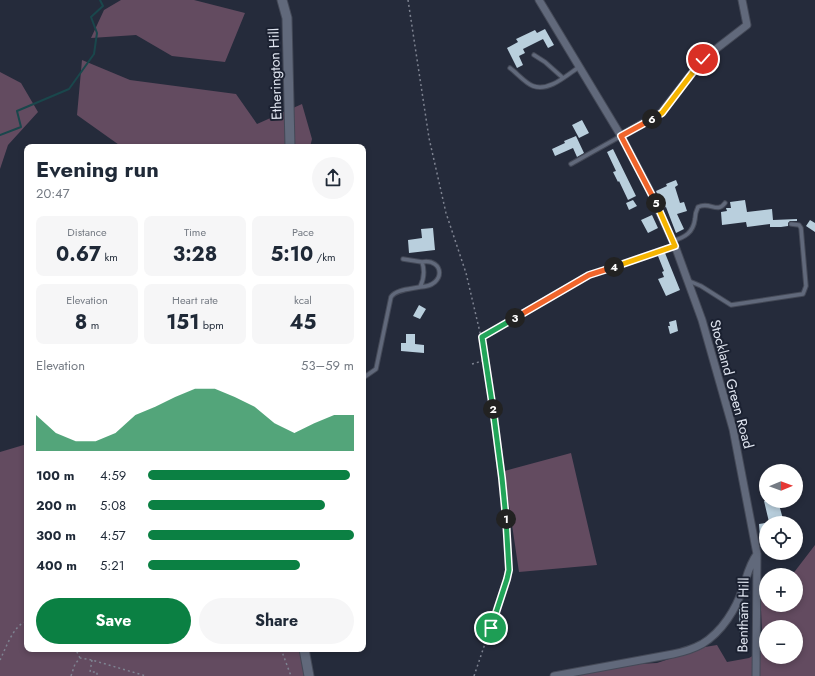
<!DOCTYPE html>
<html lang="en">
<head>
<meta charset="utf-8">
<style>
	:root { --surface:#fff; --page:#f6f6f7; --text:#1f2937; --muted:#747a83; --accent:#0b8043 }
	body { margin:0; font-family:Jost,sans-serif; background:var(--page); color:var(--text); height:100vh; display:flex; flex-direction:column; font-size:15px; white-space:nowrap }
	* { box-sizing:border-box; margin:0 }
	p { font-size:13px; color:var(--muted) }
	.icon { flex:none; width:22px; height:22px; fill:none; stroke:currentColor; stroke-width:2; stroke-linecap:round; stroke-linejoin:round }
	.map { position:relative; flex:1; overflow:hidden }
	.details { position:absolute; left:24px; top:144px; width:342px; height:508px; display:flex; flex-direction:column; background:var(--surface); border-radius:8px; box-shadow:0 2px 6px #0003 }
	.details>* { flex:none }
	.needle { width:26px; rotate:89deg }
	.fabs { position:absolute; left:759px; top:464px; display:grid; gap:8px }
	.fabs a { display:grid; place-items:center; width:44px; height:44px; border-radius:50%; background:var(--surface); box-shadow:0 2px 6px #0003; font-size:20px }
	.pin { position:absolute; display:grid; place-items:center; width:34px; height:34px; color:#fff; margin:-17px; border:2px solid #fff; border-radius:50%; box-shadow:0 1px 4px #0007 }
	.km { position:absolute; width:20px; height:20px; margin:-10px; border-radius:50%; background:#222; color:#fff; font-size:11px; line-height:20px; text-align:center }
	.round { display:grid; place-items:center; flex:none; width:42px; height:42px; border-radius:21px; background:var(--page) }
	.summary { display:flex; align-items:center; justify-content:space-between; height:68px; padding:0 12px }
	h1 { font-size:22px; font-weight:700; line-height:30px }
	.stats { display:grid; grid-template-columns:repeat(3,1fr); gap:6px; height:68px; padding:4px 12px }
	.stats div { display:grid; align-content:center; border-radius:8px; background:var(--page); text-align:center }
	.stats b { font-size:20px; font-weight:700 }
	.stats small { font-size:11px; font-weight:400 }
	.stats p { font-size:11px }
	.chart { height:112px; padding:8px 12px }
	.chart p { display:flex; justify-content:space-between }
	.chart svg { width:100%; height:72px; margin-top:4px; fill:var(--accent); opacity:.7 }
	.cta { display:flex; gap:8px; margin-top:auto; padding:8px 12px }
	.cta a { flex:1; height:46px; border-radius:24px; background:var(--accent); color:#fff; font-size:16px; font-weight:700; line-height:46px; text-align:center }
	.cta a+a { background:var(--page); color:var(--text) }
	ul { padding:0 12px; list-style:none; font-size:13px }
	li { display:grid; grid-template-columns:64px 48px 1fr; align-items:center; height:30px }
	li i { height:10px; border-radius:5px; background:var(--accent) }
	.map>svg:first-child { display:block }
</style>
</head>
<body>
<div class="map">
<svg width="815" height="676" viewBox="0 0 815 676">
	<rect width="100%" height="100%" fill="#252b3b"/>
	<path fill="#634b60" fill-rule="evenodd" d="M121,0H194L245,13L225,62L172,56L136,35L91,38L104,10Z
		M82,60L130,80L236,94L257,124L302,104L312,139L310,147H122L77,115Z
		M0,72L21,83L38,112L8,145L0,169Z
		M27,444V649H299L305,676H0V452Z
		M571,453L597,565L519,572L504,471Z
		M815,545V676H567L602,666L657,663L705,647L717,645L727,662L749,658L763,650L760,590L766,588V605H796V575H792ZM766,627H796V657H766Z"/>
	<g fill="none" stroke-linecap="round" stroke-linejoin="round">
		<path stroke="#1a474c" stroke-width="2" d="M0,135L21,127L17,111L69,89L94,54L97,33L91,17L103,6L100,0"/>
	</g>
	<path fill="#b9cfdd" d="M545,29L554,45L548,48L543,39L523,49L525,53L519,56L523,65L517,68L507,48L518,42L516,39L535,30L537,33Z
		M582,120L589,133L579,138L572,125Z
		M576,136L584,153L577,157L573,148L555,156L552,149L565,143L564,141Z
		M613,149L636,196L628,200L619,181L618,182L613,172L616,171L607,152Z
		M676,180L678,185L675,187L680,203L684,202L687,211L677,214L684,229L676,233L666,207L663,208L656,191L667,186L666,184Z
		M633,200L637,206L629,210L626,203Z
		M745,200L747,212L772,209L773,220L797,219V221H790L788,223V226L781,227H770V224L747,227L746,222L722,225L721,212L727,211L726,208H731L730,202Z
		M652,215L658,228L648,233L641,220Z
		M810,220L815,223V232L806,226Z
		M433,228L435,250L409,253L408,240L422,238L421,229Z
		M665,253L680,290L666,296L658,279L664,277L662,272L664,271L658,256Z
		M419,305L426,309L420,319L413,316Z
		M676,320L678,331L670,334L668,326H670L669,322Z
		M406,334H415V344L424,345V353L401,351V343H406Z
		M764,501H778L783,519L769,522Z
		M765,523L766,537L760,538L759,524Z
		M739,609H749V639H740Z"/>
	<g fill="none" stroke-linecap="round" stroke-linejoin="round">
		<g stroke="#444957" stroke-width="5.5">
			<path id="service" d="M534,55L545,62L563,78
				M510,68C517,73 525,83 533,86C549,92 567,75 579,67
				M571,164L621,136
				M673,241C685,237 693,233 695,219C695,214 696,211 698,207C710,201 717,214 725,203
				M689,281L701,286L731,305L803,294L806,286L801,228L799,225L791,224
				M420,287C447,286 444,258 422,262
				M363,378L376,369L391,297C396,289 412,289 420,287C424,279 425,271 422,262L403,259"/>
		</g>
		<g stroke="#444957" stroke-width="9">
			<path id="minor" d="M539,0L621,136L649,189L675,246L702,320L733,429L757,554L756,676
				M621,136L661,113L703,59L747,25L742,0
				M554,676L673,654C683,652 693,649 702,644C722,632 736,609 743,588C747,576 749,565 757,554"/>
		</g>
		<g stroke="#444957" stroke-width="11">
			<path id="tertiary" d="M282,0L287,18L290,147
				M304,649L309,676"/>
		</g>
		<path stroke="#7e8391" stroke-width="1.5" stroke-dasharray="2 3" stroke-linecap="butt" d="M408,0L429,138L446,213L466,273L482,341L496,427L503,478L509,556L507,579L474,676
			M482,336L589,275L668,249
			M472,364L486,360
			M27,614L26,622L27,623
			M73,649L76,650L80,658
			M281,649L291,676
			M0,660C5,650 14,624 26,622
			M92,660L90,672H97V676
			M71,676L75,664L80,658L92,660L146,676"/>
		<use href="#service" stroke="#61697b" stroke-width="3.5"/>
		<use href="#minor" stroke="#61697b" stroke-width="7"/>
		<use href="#tertiary" stroke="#61697b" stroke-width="9"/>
	</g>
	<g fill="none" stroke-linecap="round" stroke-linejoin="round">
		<g stroke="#fff" stroke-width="8">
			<path id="split-1" d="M491,628L507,579L509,570L506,519"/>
		</g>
		<g stroke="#fff" stroke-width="8">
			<path id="split-2" d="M493,409L502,478L506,519"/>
		</g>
		<g stroke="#fff" stroke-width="8">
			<path id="split-3" d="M493,409L482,337L515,318"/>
		</g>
		<g stroke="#fff" stroke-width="8">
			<path id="split-4" d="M515,318L589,275L614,267"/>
		</g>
		<g stroke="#fff" stroke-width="8">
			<path id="split-5" d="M614,267L675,246L656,203"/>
		</g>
		<g stroke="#fff" stroke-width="8">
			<path id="split-6" d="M652,119L621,136L656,203"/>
		</g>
		<g stroke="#fff" stroke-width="8">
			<path id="split-7" d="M652,119L662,113L703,59"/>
		</g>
		<use href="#split-1" stroke="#22a559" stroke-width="5"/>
		<use href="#split-2" stroke="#22a559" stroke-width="5"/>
		<use href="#split-3" stroke="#22a559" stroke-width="5"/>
		<use href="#split-4" stroke="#f0652b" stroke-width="5"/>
		<use href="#split-5" stroke="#f5b400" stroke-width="5"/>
		<use href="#split-6" stroke="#f0652b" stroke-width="5"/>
		<use href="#split-7" stroke="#f5b400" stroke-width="5"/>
	</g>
	<g text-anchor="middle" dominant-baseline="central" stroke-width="4" stroke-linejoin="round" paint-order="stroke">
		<g font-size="14" fill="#dfe4ef" stroke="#1b2131">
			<text transform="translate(275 74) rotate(-92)">Etherington Hill</text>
			<text transform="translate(732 384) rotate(75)">Stockland Green Road</text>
			<text transform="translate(743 615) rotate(-89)">Bentham Hill</text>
		</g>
	</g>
</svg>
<div class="fabs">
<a><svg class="needle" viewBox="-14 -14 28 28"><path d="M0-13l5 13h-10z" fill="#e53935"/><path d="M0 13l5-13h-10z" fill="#747a83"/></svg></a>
<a><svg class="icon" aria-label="locate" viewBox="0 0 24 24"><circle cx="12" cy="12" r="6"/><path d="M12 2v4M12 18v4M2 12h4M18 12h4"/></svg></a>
<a>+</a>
<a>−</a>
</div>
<div class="pin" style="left:491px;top:628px;background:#1e9e55"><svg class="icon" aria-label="arrive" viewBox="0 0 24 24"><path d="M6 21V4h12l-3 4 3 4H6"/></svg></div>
<div class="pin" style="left:703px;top:59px;background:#d93025"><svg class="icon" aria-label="check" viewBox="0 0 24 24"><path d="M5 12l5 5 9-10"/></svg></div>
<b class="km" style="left:506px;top:519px">1</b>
<b class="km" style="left:493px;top:409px">2</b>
<b class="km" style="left:515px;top:318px">3</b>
<b class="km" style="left:614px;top:267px">4</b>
<b class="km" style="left:656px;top:203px">5</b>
<b class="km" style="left:652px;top:119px">6</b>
<section class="details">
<div class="summary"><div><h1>Evening run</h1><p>20:47</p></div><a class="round"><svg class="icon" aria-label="share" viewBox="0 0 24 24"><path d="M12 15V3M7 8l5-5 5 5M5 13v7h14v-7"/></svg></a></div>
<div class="stats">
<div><p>Distance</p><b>0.67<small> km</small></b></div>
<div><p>Time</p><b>3:28</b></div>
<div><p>Pace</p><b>5:10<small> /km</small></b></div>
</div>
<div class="stats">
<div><p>Elevation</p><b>8<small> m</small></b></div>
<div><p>Heart rate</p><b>151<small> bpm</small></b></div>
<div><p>kcal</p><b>45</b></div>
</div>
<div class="chart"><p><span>Elevation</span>53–59 m</p>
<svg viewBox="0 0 160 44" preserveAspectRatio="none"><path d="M0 44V22L10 33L20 38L30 38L40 33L50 22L60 17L70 11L80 6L90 6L100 11L110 17L120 27L130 33L140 27L150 22L160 22V44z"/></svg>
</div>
<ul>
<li><b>100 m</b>4:59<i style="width:98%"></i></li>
<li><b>200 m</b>5:08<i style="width:86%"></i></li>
<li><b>300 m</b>4:57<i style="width:100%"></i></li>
<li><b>400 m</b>5:21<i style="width:74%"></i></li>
</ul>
<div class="cta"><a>Save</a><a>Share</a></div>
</section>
</div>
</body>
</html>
